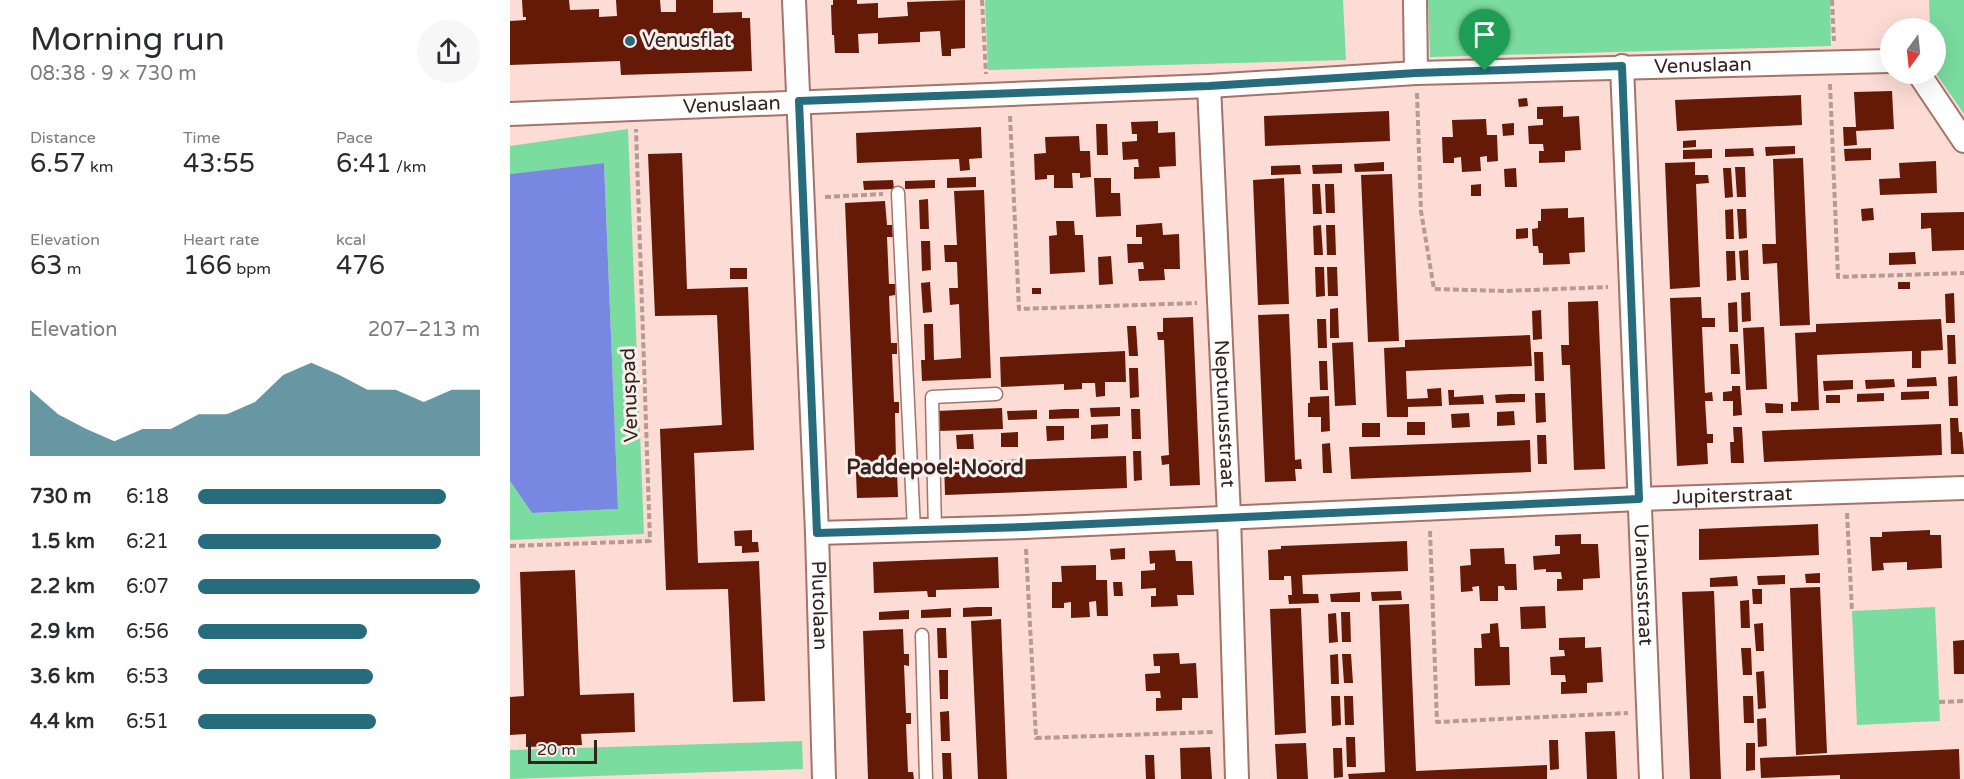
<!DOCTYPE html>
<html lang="en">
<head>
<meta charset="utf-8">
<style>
	:root { --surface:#fff; --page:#f7f7f7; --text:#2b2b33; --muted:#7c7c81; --accent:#276c7c }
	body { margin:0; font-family:"Varela Round",sans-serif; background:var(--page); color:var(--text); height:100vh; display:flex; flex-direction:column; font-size:22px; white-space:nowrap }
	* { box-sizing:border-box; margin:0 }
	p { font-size:20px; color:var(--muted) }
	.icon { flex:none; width:33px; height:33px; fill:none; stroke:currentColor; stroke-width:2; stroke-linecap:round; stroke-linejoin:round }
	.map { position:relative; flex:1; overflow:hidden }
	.drawer { display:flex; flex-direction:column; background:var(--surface); width:510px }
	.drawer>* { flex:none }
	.needle { width:39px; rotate:195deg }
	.buttons { position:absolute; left:1370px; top:18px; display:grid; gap:12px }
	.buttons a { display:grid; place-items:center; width:66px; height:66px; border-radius:50%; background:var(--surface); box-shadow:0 6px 24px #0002; font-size:30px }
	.scale { position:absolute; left:18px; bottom:15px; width:69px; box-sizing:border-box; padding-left:6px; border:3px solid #36231e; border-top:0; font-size:16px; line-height:21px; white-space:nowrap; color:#36231e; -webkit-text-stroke:4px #f9efec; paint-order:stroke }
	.pin { position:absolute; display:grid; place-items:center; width:51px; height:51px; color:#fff; margin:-62px -26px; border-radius:50% 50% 50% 0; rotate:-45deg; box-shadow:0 0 6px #0007 }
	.pin .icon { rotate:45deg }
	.round { display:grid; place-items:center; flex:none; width:63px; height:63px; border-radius:32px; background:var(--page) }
	.summary { display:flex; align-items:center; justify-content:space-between; height:102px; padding:0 30px }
	h1 { font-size:33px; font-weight:600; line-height:45px }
	.figures { display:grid; grid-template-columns:repeat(3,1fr); gap:9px; height:102px; padding:6px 30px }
	.figures div { display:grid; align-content:center }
	.figures b { font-size:26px; font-weight:600 }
	.figures small { font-size:16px; font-weight:400 }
	.figures p { font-size:16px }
	.chart { height:168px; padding:12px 30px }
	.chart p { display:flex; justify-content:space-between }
	.chart svg { width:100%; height:108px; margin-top:6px; fill:var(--accent); opacity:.7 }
	ul { padding:0 30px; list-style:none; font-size:20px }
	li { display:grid; grid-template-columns:96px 72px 1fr; align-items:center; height:45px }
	li i { height:15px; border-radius:8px; background:var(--accent) }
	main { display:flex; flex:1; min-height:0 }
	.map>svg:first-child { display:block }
</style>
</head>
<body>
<main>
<section class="drawer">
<div class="summary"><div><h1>Morning run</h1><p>08:38 · 9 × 730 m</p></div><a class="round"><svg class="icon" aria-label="share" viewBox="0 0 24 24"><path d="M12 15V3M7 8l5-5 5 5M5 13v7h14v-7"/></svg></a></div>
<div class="figures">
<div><p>Distance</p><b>6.57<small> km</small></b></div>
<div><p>Time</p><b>43:55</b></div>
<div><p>Pace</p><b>6:41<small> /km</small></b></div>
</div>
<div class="figures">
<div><p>Elevation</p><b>63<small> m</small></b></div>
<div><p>Heart rate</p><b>166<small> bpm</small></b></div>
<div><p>kcal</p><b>476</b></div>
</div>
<div class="chart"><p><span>Elevation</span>207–213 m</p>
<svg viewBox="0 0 160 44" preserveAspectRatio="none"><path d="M0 44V17L10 27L20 33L30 38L40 33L50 33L60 27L70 27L80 22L90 11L100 6L110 11L120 17L130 17L140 22L150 17L160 17V44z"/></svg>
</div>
<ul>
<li><b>730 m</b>6:18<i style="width:88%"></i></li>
<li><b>1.5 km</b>6:21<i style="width:86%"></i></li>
<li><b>2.2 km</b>6:07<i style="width:100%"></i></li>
<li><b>2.9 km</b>6:56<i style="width:60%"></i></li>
<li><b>3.6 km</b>6:53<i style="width:62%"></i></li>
<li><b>4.4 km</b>6:51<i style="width:63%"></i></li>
</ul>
</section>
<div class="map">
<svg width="1454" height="779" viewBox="0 0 1454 779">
	<rect width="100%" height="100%" fill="#fcdcd4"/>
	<path fill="#7adc9f" d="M475,0H833L836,60L478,70Z
		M918,0H1320L1321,46L920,57Z
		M1419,0H1454V114L1425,72V28H1420Z
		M118,129L134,534L0,540V481L22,513L108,509L94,163L0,174V146Z
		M1425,607L1430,721L1347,725L1342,611Z
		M292,741L293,769L0,779V750Z"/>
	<path fill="#7887e2" d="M94,163L108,509L22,513L0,481V174Z"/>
	<path fill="#641a07" d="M12,0H59L60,10L89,9V17L107,16L106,0H150L151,12H166V0H203V13L232,12V18H240L242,71L111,75L110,61L0,65V21L16,20V17H13Z
		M323,0H347V4L368,3V18L398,16L397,2L455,0V48L441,49V56H432L430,31L410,32V42L368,44V33L348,34L349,53H325L324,35H322L321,5H323Z
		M1382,91L1384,129L1346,131L1347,145L1334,146L1333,127H1346L1344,92Z
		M1291,95L1292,125L1167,131L1165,100Z
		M1017,98L1018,106L1009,107L1008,99Z
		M1053,106V117L1069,116L1071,150L1055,151V162L1029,163V151H1034L1033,144H1019L1018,126L1033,125V119H1027V107Z
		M879,111L880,141L755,146L754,116Z
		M976,119L977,135H987L988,161L977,162V156L970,157L971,171L952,172L951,157L944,158V163H933L932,137H943L942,120Z
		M648,121V133L665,132L666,166L649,167L650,178L624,179V167H629L628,159L613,160L612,142L627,141V134H622L621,122Z
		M1004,123V135L993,136L992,124Z
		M586,124H597L598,155H587Z
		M471,127L472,158L459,159L460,170L450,171L449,159L347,163L346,133Z
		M569,136L570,151H580L581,177L570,178V173H562L563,188H544V175H537V179L525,180L524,154L536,153L535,137Z
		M1186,140V147L1173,148V141Z
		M1285,146V154L1256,156L1255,147Z
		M1243,148L1244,156L1215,157V149Z
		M1361,148V160L1335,161L1334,149Z
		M1202,149V158L1173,159V150Z
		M172,153L177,289L238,287L244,450L184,453L188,563L249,561L255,701L223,702L218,589L156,590L150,429L212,425L207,315L145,316L138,154Z
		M1293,158L1300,325L1270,326L1267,263L1253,264L1252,244H1266L1263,159Z
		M1426,161L1427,193L1370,195L1369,179L1390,178L1389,163Z
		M874,162V171L845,172L844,164Z
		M1185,162V175H1198L1199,183L1186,184L1190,287L1160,289L1155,163Z
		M832,164V173L803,174L802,165Z
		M790,165L791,174L761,175V166Z
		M1225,167H1235L1236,197H1227Z
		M1006,168L1007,187H995L994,169Z
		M1213,168H1221L1223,197L1215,198Z
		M882,174L889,341L858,342L851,175Z
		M466,177V187L437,188V178Z
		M584,178H601V193H610L611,216L586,217Z
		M774,178L779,304L748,305L743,180Z
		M383,180L384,189L354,190L353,181Z
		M425,180V188L395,189V181Z
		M802,184H810L812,214H803Z
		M815,184H824L825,213H816Z
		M971,184V196H961V185Z
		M474,190L481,378L412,381L411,360H415L414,324H423L424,360L451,358L449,304L440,305L439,288H448L447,262H435L434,245H447L444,191Z
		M418,199L419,229H410L409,200Z
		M375,201L377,225H382L383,237H377L379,284H385V295L379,296L381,343H387V354H382L384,402H389V413H385L386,461H391L392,472H387L388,497L347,498L335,203Z
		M1058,208V218L1074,217L1075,252L1059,253L1060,264L1033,265V253H1029L1028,246H1023L1022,229L1028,228V221H1031V209Z
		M1363,208L1364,220L1352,221L1351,209Z
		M1223,209L1224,239H1216L1215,210Z
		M1227,209H1236L1237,238L1229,239Z
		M1454,212V250L1422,251L1421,228L1411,229V213Z
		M546,221H564L565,235H573L575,272L540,274L539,236L547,235Z
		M652,223L653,235L669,234L670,269H654L655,280L629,281L628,269H634L633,262L618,263L617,244H632V237H626V225Z
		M811,225L813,255H804L803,226Z
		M816,225H825L826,255H817Z
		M1018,228V238L1006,239V229Z
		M411,241H420L421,270L412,271Z
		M1238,250L1239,280H1231L1229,251Z
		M1216,251H1225L1226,280L1217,281Z
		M1405,252L1406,264L1379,265V253Z
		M601,256L603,284L589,285L588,257Z
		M805,267H814L815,296L806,297Z
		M817,267H827L828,296H818Z
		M220,268H237V279H220Z
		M420,282L422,312L413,313L411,283Z
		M1388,282H1400V289H1388Z
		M522,288H531V294H522Z
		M1240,292L1241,321L1232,322L1231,293Z
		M1444,293L1445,323H1436L1435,294Z
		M1191,297L1192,318H1205V327H1192L1195,393L1202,392L1203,401H1195L1197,434H1203V443H1197L1198,464L1167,466L1160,298Z
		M1088,301L1095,469L1064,470L1060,365H1052L1051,345H1059L1058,302Z
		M1227,302L1228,332H1219L1218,303Z
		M828,308L829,338H820V309Z
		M1031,310L1032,339L1023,340L1022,311Z
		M779,314L785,460L791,459L792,469H785L786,481L755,482L748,315Z
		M683,317L690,485L660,486L659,464L652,465L651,456L659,455L654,340H648L647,332H653V318Z
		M807,319H816L817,348H808Z
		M1431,319L1433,350L1411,351V368H1402V351L1307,355L1309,410L1281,411V402H1288L1285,333L1306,332V324Z
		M617,326H626L628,356H619Z
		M1254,327L1257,389L1236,390L1233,328Z
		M1020,335L1022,366L896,371L897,399L918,398L917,389L931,388L932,406L898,407V417H877L874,348L895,347V340Z
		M1437,335H1445L1446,364H1438Z
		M843,342L846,405L825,406L822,343Z
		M1220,344H1228L1230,374H1221Z
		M615,351L616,382H595V396L586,397L585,383H572V389L554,390V384L491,387L490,357Z
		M1024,352H1033L1034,381H1025Z
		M809,361H817L818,390H810Z
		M619,368H628L629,397L620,398Z
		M1447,376L1448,406H1439L1438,377Z
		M1426,377L1427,386L1397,387V379Z
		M1384,379L1385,387L1356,389L1355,380Z
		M1343,380V389L1314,391L1313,381Z
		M1222,386H1230L1232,415L1223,416V401H1213V392L1222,391Z
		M938,390H944V397L973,395L974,404L939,405Z
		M1419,391V399L1391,400V392Z
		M1025,393H1035L1036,422L1026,423Z
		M1374,393V401L1347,402V394Z
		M1000,394H1015V402L986,403L985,395Z
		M1316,395H1330V403H1316Z
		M819,396L820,431L811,432V417H798V403H800V397Z
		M1255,403L1273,404V413H1256Z
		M610,407V416L581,417L580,408Z
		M492,408L493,429L428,431L427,411Z
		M554,409H569V418L539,419V410Z
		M621,409H630L631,439H622Z
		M527,410V419L498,420L497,411Z
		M1004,411L1005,425L987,426V412Z
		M959,413L960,427L942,428L941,414Z
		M1440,418H1448L1449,432H1452L1454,454H1441Z
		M897,422H915V435H897Z
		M852,423H870V437H852Z
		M598,424V438L581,439V425Z
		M1431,424L1432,455L1254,462L1252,431Z
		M536,426H554V440L537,441Z
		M1223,427H1232L1234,463H1221L1220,442H1224Z
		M508,432V447H491V433Z
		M463,434L464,449H447L446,435Z
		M1027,435H1036L1037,464H1028Z
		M1020,440L1021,472L841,479L839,447Z
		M820,443L822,473H813L812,444Z
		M623,451H631L632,480L624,481Z
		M616,456L617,488L435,495L434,462Z
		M1308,524L1309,555L1189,560V529Z
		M242,530V542H248L249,552L232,553V546H225L224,531Z
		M1420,530V535H1431L1432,568L1397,570V562L1373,563L1374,570L1362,571L1360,537H1372V532Z
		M1071,534V544H1088L1090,578L1073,579V590L1047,591V579H1052L1051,572H1036V569L1024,570L1023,556L1050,554V546H1045V535Z
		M897,541L898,571L792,575L793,594H808L809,603L779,604L778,595H782L781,576H774V580H759L758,550L771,549V546Z
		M615,548V559L601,560L600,549Z
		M994,548L995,564H1006L1007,590H995L994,586H988V601H970L969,586L962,587L963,591L951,592L950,566L961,565L960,549Z
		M665,550L666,561H682L684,595H667L668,606L641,607V596H646V588L631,589V571L645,570V563L640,564L639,551Z
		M488,557L489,588L426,590V597H418L417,591L364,593L363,562Z
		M586,565V580H597L598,616H587L586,601L579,602L580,617L561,618V602L554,603V608H542V582H552L551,566Z
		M65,570L70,695L124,693L125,732L71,734L72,745L16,747V734L0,735V697L14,696L10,572Z
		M1310,573V583H1296L1295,574Z
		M1275,575V584L1248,585L1247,576Z
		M1227,576L1228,586L1200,587V578Z
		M603,582H612L613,596H604Z
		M1310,587L1317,753L1286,755L1280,588Z
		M1242,589H1252V604H1243Z
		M891,591L892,600L862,601L861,592Z
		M1204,591L1211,779H1180L1172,592Z
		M850,592V602H821L820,594Z
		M1239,600L1240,628H1231L1230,601Z
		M899,604L906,771L1037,765V779H839L838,774L875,772L869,605Z
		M1035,606L1036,628L1011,629L1010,607Z
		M467,607H482V616L453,617V608Z
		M441,608V617L411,618V610Z
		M791,608L796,733L765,735L760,609Z
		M399,610V619L369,620V612Z
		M831,612H840L841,642H832Z
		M826,613L828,642L819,643L818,614Z
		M491,619L497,779H468L461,621Z
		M988,623L990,647H999L1000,685L965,686L964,648H972L971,634L980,633V624Z
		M1253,623L1254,651H1246L1244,624Z
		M427,628H436L437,658H428Z
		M393,629L394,654H399V666L394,665L396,713H401V724H396L398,772H403L404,779H358L353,631Z
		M1075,637V648L1091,647L1093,682L1077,683V693L1051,694V682H1056L1055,675H1041L1040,657L1055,656L1054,650H1049V638Z
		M1454,640V674H1444L1443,641Z
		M1231,648H1241L1242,675H1233Z
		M669,653L670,664L686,663L688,698H672V710L646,711V698H651L650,691H636L635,674L650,673V666H644L643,654Z
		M828,654L829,684H821L820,655Z
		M832,654H841L843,683H834Z
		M429,670H438V699H430Z
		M1254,671L1256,708L1248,709L1246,672Z
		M821,696H830L831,725L822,726Z
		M834,696H843L844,725H835Z
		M1233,696H1243L1244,723H1234Z
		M439,711L440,741H431L430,712Z
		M1256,718L1257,746L1248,747L1247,719Z
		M1105,731L1107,779H1077L1075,732Z
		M836,737H845L846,767H837Z
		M1039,740H1048L1049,769L1040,770Z
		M796,743L798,779H767L765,744Z
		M1236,743H1245V770L1236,771Z
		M700,747L702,779H671L670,748Z
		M823,748H832L833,777L824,778Z
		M1449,749L1450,779H1330V775L1251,778L1250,758Z
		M432,753H441L442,779H433Z
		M635,755H644L645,779H636Z"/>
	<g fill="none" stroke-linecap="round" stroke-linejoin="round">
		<g stroke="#a37469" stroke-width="15">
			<path id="lane" d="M388,193L404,530
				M425,530L422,397L486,394
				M412,635L416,779"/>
		</g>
		<g stroke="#a37469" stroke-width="26">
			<g id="street">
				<path id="s1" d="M284,0L307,533L314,779"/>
				<path d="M905,0L906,73"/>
				<path id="s2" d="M1112,66L1141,779"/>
				<path d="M1409,74L1454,141"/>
				<path id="s3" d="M699,86L719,516L727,779"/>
				<path id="s4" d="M0,114L699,86L906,73L1380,61"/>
				<path id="s5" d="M307,533L514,527L1129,499L1454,488"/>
			</g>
		</g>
		<path stroke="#b69a94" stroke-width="4" stroke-dasharray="6 3" stroke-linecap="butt" d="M472,0L476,74
			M1322,0L1324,41
			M1320,84L1328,277L1454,273
			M907,93L911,211L924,289L995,291L1098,287
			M500,116L509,309L687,303
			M315,197L373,194
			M1337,513L1342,611
			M920,531L927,722L1118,713
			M0,546L140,541L126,129
			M516,549L526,738L704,732
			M1429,702L1454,701"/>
		<use href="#lane" stroke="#fff" stroke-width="12"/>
		<use href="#street" stroke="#fff" stroke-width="22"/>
	</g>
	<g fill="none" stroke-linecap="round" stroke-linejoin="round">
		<g stroke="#fff" stroke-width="12">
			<path id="route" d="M1112,66L1129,499L514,527L307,533L289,101L699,86L906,73Z"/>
		</g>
		<use href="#route" stroke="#276c7c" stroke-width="8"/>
	</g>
	<circle fill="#276c7c" stroke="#f9efec" stroke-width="2" cx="120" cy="41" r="6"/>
	<g text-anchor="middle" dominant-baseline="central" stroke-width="6" stroke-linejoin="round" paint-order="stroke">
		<g font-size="20" fill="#36231e" stroke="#f9efec" text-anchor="start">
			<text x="132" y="41">Venusflat</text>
		</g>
		<g font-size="20" fill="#36231e" stroke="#f9efec">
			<text stroke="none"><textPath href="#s4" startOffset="1194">Venuslaan</textPath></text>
			<text stroke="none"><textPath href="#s4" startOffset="222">Venuslaan</textPath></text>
			<text transform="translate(120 395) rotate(-92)">Venuspad</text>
			<text stroke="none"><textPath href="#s3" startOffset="328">Neptunusstraat</textPath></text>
			<text stroke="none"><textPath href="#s5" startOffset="916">Jupiterstraat</textPath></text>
			<text stroke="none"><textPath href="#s2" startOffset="519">Uranusstraat</textPath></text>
			<text stroke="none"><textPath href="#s1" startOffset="606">Plutolaan</textPath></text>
		</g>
		<g font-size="21" font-weight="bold" fill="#36231e" stroke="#f9efec">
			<text x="425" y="467">Paddepoel-Noord</text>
		</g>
	</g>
</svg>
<div class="buttons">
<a><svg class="needle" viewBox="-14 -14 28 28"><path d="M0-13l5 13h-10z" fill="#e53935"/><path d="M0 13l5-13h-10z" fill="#7c7c81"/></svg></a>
</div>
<div class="scale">20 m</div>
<div class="pin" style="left:975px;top:71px;background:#1e9e55"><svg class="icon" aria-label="arrive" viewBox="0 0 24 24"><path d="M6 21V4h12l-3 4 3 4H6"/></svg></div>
</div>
</main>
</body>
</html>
